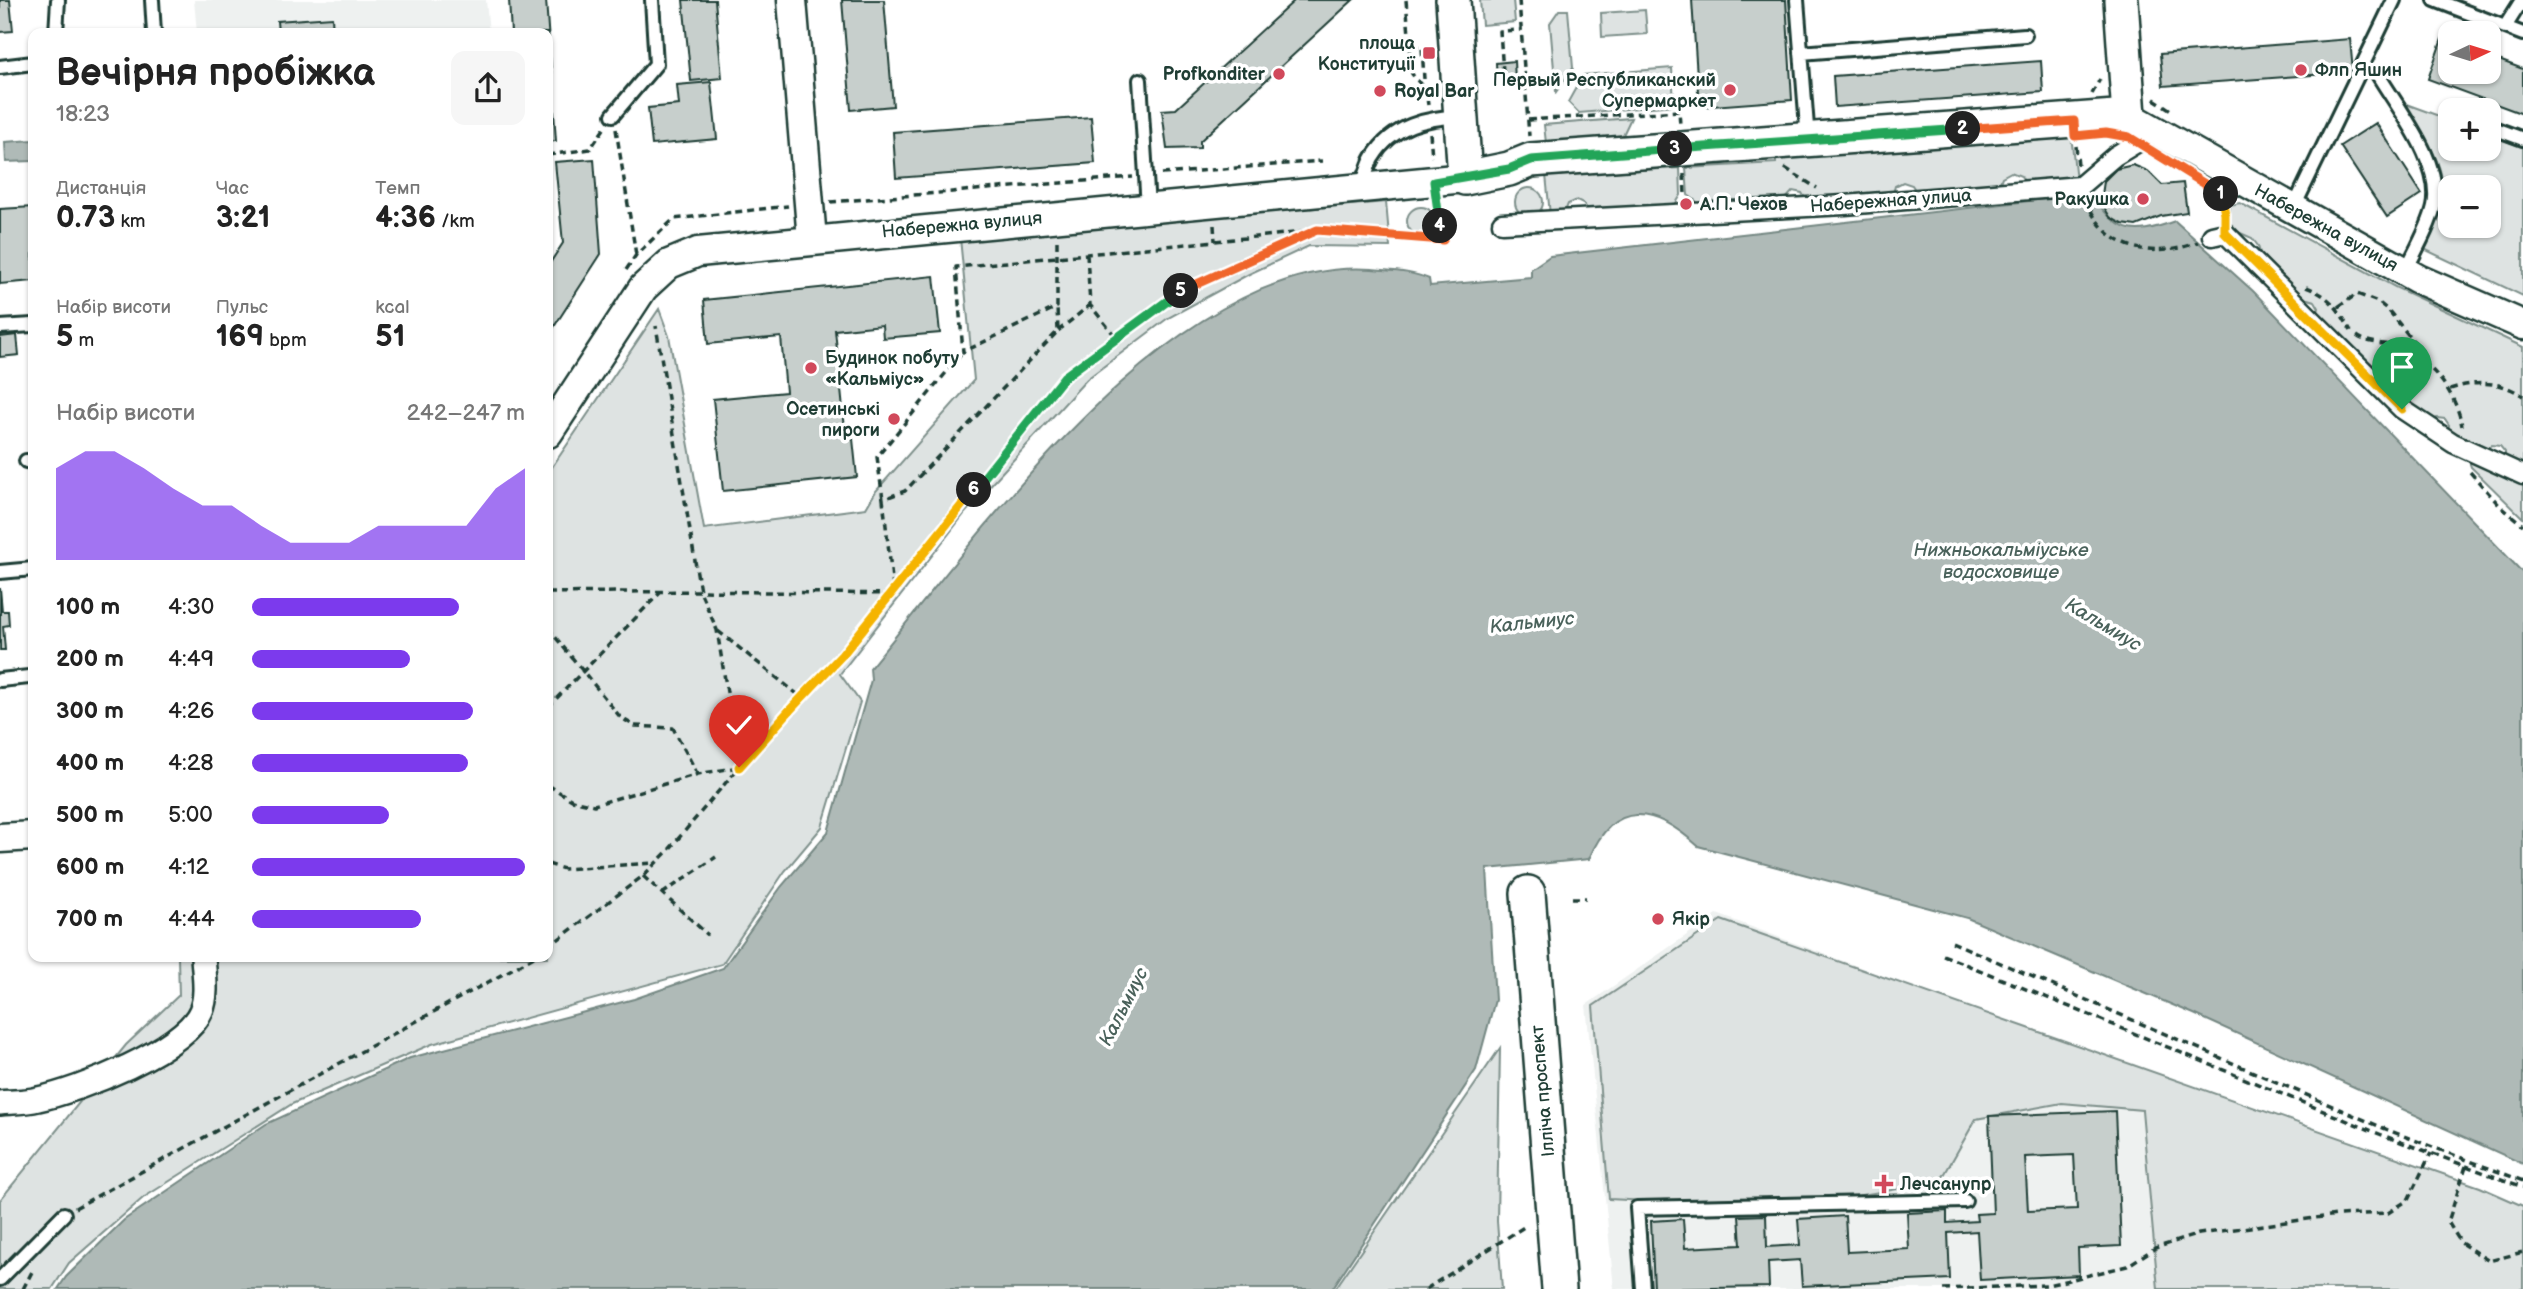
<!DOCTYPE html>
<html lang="uk">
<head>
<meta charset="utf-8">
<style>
	:root { --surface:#fff; --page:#f6f6f6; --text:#222; --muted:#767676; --accent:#7c3aed }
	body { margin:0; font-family:"Balsamiq Sans",sans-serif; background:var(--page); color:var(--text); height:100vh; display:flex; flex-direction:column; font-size:26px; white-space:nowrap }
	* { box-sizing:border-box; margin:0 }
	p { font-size:23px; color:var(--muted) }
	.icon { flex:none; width:38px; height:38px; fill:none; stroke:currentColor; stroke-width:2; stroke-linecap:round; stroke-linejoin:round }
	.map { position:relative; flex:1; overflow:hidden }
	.side { position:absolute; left:28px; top:28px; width:525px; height:934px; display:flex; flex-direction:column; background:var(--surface); border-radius:14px; box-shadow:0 2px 5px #0004 }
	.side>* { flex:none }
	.needle { width:46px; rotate:86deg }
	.controls { position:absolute; left:2438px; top:21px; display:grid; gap:14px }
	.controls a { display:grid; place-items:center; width:63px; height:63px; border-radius:14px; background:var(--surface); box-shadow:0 2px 5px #0004; font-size:35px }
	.pin { position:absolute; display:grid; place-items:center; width:60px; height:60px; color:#fff; margin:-72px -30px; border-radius:50% 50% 50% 0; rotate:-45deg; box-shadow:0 0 7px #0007 }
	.pin .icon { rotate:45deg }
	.km { position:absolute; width:35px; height:35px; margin:-18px; border-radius:50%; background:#222; color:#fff; font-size:19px; line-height:35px; text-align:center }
	.round { display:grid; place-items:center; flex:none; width:74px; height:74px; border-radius:14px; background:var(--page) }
	.head { display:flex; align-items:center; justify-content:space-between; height:119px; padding:0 28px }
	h1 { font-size:38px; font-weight:600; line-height:52px }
	.stats { display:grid; grid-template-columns:repeat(3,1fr); gap:10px; height:119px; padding:7px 28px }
	.stats div { display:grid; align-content:center }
	.stats b { font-size:30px; font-weight:600 }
	.stats small { font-size:19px; font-weight:400 }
	.stats p { font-size:19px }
	.chart { height:196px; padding:14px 28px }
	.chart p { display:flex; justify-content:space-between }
	.chart svg { width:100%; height:126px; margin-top:7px; fill:var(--accent); opacity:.7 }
	ul { padding:0 28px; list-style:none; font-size:23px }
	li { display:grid; grid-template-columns:112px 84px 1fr; align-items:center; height:52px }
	li i { height:18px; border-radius:9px; background:var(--accent) }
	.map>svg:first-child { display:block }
</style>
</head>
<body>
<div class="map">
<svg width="2523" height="1289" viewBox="0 0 2523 1289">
	<rect width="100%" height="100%" fill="#fff"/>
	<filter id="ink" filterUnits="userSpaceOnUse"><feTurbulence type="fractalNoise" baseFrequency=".0143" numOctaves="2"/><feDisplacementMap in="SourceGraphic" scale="14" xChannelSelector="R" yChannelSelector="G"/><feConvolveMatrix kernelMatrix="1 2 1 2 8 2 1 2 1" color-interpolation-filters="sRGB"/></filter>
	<g filter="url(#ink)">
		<path fill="#eef1f0" d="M194,0H486L489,33H197Z
			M1717,914L2158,1079L2173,1289H1614L1586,1005Z"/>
		<path fill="#dee3e2" stroke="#7e908b" stroke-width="2" fill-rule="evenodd" d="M1480,0H1513L1515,22L1482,25Z
			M1559,10H1568L1573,68L1556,92L1550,23Z
			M1645,10L1647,34L1602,37L1601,13Z
			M1672,68L1674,105L1579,113L1568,102L1583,75Z
			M2406,104L2450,120V149H2488L2489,135L2523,147V296L2424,249C2457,177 2442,168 2406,104ZM2450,187H2488V226H2450Z
			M1631,118L1622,137L1546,143L1544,125Z
			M2071,134L2076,181L2025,183L2021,176L2011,172L2002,177L1999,185L1917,193L1912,185L1903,182L1895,186L1893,194L1807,201L1802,193L1793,191L1783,202L1698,207L1696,201L1688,195L1686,168L1776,163V156Z
			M1680,168L1681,195L1673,208L1589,211L1583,203L1577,200L1568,204L1564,214L1550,215L1546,175Z
			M1515 202a14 14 0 1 1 28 0a14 14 0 1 1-28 0Z
			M1386,202L1390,247L1309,246L1249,274L1168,318L1087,379L965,513L840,674L860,702L822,827L785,871L722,964L432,1044L292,1104L143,1198L69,1263L52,1289H0V1200L126,1045L179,995L178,957H548V473L659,309L669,336L704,529L866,508L876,491L974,380L960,238Z
			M2240,203L2395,287L2523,347V468L2505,460V452L2500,446L2491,445L2485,450L2448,433L2449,425L2445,419L2437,418L2430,422L2397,394L2400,388L2397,380L2389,377L2383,380L2317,315L2319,308L2315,301L2308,299L2302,302L2263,264L2258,246L2252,238L2229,228L2230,205Z
			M1407 221a14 14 0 1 1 28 0a14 14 0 1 1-28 0Z
			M2467,455L2523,481V518L2471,467Z
			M1721,920L2480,1187L2523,1206V1289H2158L2142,1110L2062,1103L1976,1119L1940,1182L1783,1208L1609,1199L1593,1006Z
			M1500,1048L1497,1221L1502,1289H1335Z"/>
		<path fill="#afbab7" stroke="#758883" stroke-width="2" d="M33,140V161L6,162L5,142Z
			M2090,194C2120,232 2128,238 2175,221L2253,291L2523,573V1164L2194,1014L1967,918L1698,846C1655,807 1614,798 1589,859L1487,869L1495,1000L1476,1070L1332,1289H58L66,1277L124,1220L266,1124L410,1058L634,999L723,968L781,887L828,832L871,680L870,668C981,533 1177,254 1372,269C1391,271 1411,271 1429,279L1430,286L1531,277V269L1550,256Z"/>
		<path fill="#c7cfcc" stroke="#1f3d34" stroke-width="2" fill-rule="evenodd" d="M0,0H10L13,31L0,32Z
			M509,0H546L556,141L548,142V33H511Z
			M683,0H715L722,78L691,81Z
			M842,0H884L893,106L851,110Z
			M1295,0H1353L1200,141V148L1167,149L1162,110L1176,109Z
			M1692,0H1786L1792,100L1699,107Z
			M332,17L333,33H278L277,21Z
			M2350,39L2353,72L2163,86L2160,54Z
			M2442,39L2450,42V72H2488V56L2523,69V114L2428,79Z
			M1514,61L1515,80L1497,81L1496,63Z
			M2041,61L2043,92L1835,107L1833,76Z
			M711,82L717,139L652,145L648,108L679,105L677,85Z
			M1091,117L1095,163L896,178L893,132Z
			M2376,123L2422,194L2387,217L2340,146Z
			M594,159L601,254L548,336V266L563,243L555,162Z
			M2133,165L2148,171L2162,185L2183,183L2187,212L2161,216L2136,226L2122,224L2110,217L2101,202L2104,181L2116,169Z
			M33,207V281L0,284V209Z
			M934,276L940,333L883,338L882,325L835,330L846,439H853L857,477L723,491L713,399L786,392L781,337L708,344L704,300Z
			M17,335L19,355L0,357V337Z
			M0,588L2,611H8L9,625L3,626L5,650H0Z
			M2115,1111L2121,1246L2078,1248L2079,1275L1980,1280L1977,1231L1948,1233L1950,1279L1802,1286L1800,1260L1768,1262L1769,1287L1654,1289L1651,1221L1683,1219L1685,1248L1741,1245L1739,1216L1766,1215L1767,1247L1800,1245L1798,1219L1845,1216L1847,1252L1909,1249L1907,1213L1947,1211V1223L1977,1221L1976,1214L1993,1213L1989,1116ZM2074,1155L2077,1209L2028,1211L2025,1157Z"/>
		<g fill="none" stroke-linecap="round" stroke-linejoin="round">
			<g stroke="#1f3d34" stroke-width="18">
				<path id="service" d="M152,0L154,33
					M1797,0L1808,140
					M2435,0L2523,34
					M2505,27L2522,0
					M56,33L58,0
					M1801,53L2025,35
					M0,67L33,63
					M2377,73C2398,109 2443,163 2434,206C2429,228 2415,251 2405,272
					M1140,80L1148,208
					M613,115L656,64L652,0
					M2488,126L2523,139
					M1358,187C1367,179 1367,166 1373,157C1393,125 1426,118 1461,116
					M2293,209L2394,0
					M0,327L33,325
					M26,461L33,462
					M0,572L33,569
					M0,680L29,677
					M0,1279L64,1214
					M1643,1289L1637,1208L1965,1201"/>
			</g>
			<g stroke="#1f3d34" stroke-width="23">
				<path id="pedestrian" d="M1502,223L1845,205L2080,186L2115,156L2138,142
					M2212,236L2225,233L2402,409L2453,443L2523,475"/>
			</g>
			<g stroke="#1f3d34" stroke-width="28">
				<path id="minor" d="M0,1103C12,1102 26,1102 38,1099C77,1091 185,1050 201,1011C208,995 204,974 203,957"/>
			</g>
			<g stroke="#1f3d34" stroke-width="33">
				<path id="tertiary" d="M792,0L812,240
					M2129,116L2418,279L2523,325
					M548,433L643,288L669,264L698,252L1465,178
					M0,838L33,836"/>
			</g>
			<g stroke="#1f3d34" stroke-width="38">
				<path id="secondary" d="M1453,0L1465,178L1509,169L1531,160L2129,116L2121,0
					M1528,893L1559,1289"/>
			</g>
			<path stroke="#1f3d34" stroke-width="3.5" stroke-dasharray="7 5" stroke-linecap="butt" d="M1406,0L1410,46L1422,47L1424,79
				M1519,0L1529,136
				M1410,46L1412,74L1426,91L1428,105
				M1503,72L1500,31L1521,30
				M2092,94L2100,79
				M2154,99L2174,112
				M1528,120L1679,111L1680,125
				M616,129L636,255
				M1430,133L1432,157
				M2076,146L2078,166
				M548,155L590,149L606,126
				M1785,168L1817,188
				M1162,174L1322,161
				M1684,174L1685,195
				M2221,194L2225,217
				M2086,200C2105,249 2151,261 2198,242
				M830,202L1133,177
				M1214,225L1215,241
				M1057,241V307L963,352L956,267L1087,254L1314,231
				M1087,254L1090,305L1116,337
				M626,270L636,255L674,219L788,206
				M2306,287C2330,296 2338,308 2351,331
				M2338,307L2357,294L2378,302L2389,311L2414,342L2407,354
				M1058,331L1090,305
				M2357,336C2366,343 2382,343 2394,346C2429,357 2456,392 2462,426
				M2450,389C2475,381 2500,380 2523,396
				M2470,472L2500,506L2523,525
				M883,499L877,457L963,352
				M893,588L883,499L905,491L1058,331L1057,307
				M548,593L700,591L891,594
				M548,628L621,718L635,726L673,728L697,773
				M718,631L801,697
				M548,707L660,593
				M548,785L572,800L594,805L698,774L739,767L717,630L700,591L656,326
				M548,864L564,869L653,863
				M643,876L708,935
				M662,894L716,857
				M1572,898H1586
				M1952,942L2388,1130L2523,1181
				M548,947L643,876L667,852L739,767L842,655L1064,377L1175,294L1317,230L1443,240L1437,203
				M1943,955L2382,1135L2523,1187
				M2466,1166L2448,1222L2461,1243L2489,1261L2523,1252
				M75,1208L534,957
				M23,1289L34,1268
				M1426,1289L1527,1225
				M1943,1289L2048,1285L2127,1266L2155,1248L2199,1234L2337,1215L2388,1213L2408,1200L2431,1153"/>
			<use href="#service" stroke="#fff" stroke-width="12"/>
			<use href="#pedestrian" stroke="#fff" stroke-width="18"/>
			<use href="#minor" stroke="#fff" stroke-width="23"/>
			<use href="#tertiary" stroke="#fff" stroke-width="28"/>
			<use href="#secondary" stroke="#fff" stroke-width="33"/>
		</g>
	</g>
	<g fill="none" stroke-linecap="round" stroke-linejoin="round" filter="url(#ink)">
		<g stroke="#fff" stroke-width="14">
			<path id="split-1" d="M2221,194L2225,214V233L2402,409"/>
		</g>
		<g stroke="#fff" stroke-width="14">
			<path id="split-2" d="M1963,129L2074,121L2075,136L2106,133L2129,137L2221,194"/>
		</g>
		<g stroke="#fff" stroke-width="14">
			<path id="split-3" d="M1675,149L1963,129"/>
		</g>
		<g stroke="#fff" stroke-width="14">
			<path id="split-4" d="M1440,226L1434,182L1509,169L1531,160L1675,149"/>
		</g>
		<g stroke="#fff" stroke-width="14">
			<path id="split-5" d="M1181,291L1317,230L1443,240L1440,226"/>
		</g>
		<g stroke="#fff" stroke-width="14">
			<path id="split-6" d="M974,490L1064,377L1181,291"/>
		</g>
		<g stroke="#fff" stroke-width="14">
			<path id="split-7" d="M789,711L842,655L974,490"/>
		</g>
		<g stroke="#fff" stroke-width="14">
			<path id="split-8" d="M739,767L789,711"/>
		</g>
		<use href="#split-1" stroke="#f5b400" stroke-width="9"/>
		<use href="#split-2" stroke="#f0652b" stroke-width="9"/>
		<use href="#split-3" stroke="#22a559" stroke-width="9"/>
		<use href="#split-4" stroke="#22a559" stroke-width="9"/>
		<use href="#split-5" stroke="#f0652b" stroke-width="9"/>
		<use href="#split-6" stroke="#22a559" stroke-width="9"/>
		<use href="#split-7" stroke="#f5b400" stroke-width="9"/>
		<use href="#split-8" stroke="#f5b400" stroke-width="9"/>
	</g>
	<g fill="#d1495b" stroke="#fff" stroke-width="2.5">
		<rect x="1422" y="46" width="14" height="14" rx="3.5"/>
		<circle cx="2301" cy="70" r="7"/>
		<circle cx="1279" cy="74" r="7"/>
		<circle cx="1730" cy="90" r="7"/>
		<circle cx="1380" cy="91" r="7"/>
		<circle cx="2143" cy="199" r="7"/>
		<circle cx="1686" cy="204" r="7"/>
		<circle cx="811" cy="368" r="7"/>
		<circle cx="894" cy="419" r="7"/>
		<circle cx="1658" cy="919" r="7"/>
		<path d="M1880.5 1173.5h7v7h7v7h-7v7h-7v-7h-7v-7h7z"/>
	</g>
	<g text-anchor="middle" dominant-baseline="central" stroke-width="7" stroke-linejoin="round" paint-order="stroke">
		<g font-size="18" font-weight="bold" fill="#1f3d34" stroke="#fff" text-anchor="start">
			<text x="1415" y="43" text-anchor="end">площа<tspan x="1415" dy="21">Конституції</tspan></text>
			<text x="2315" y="70">Флп Яшин</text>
			<text x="1265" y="74" text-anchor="end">Profkonditer</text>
			<text x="1716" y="80" text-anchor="end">Первый Республиканский<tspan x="1716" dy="21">Супермаркет</tspan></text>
			<text x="1394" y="91">Royal Bar</text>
			<text x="2129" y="199" text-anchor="end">Ракушка</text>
			<text x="1700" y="204">А.П. Чехов</text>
			<text x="825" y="358">Будинок побуту<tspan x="825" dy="21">«Кальміус»</tspan></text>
			<text x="880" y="409" text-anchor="end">Осетинські<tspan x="880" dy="21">пироги</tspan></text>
			<text x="1672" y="919">Якір</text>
			<text x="1900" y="1184">Лечсанупр</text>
		</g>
		<g font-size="18" fill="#1f3d34" stroke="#fff">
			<text transform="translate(1891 201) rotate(-4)">Набережная улица</text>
			<text transform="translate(962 225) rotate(-5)">Набережна вулиця</text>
			<text transform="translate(2326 228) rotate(29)">Набережна вулиця</text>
			<text transform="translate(1543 1091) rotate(-95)">Ілліча проспект</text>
		</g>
		<g font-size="19" font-style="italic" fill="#4a625b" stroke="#fff">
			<text x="2001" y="550">Нижньокальміуське<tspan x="2001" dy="22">водосховище</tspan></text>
			<text transform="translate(1532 623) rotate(-6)">Кальмиус</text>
			<text transform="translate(2103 625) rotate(31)">Кальмиус</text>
			<text transform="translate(1124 1007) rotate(-63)">Кальмиус</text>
		</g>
	</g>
</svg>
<div class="controls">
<a><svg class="needle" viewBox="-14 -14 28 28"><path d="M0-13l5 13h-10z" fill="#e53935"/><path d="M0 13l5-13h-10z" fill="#767676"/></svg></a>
<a>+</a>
<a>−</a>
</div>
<div class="pin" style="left:2402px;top:409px;background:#1e9e55"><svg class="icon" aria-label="arrive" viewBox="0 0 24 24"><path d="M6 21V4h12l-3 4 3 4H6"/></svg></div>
<div class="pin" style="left:739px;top:767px;background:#d93025"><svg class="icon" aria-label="check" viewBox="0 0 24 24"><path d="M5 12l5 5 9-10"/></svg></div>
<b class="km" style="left:2221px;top:194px">1</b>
<b class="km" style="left:1963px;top:129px">2</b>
<b class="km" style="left:1675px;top:149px">3</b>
<b class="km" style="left:1440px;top:226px">4</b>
<b class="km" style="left:1181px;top:291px">5</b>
<b class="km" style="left:974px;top:490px">6</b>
<section class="side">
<div class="head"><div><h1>Вечірня пробіжка</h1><p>18:23</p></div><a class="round"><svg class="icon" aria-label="share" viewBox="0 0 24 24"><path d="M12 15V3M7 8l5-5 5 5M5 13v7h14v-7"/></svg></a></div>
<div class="stats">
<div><p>Дистанція</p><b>0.73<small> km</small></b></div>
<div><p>Час</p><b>3:21</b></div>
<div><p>Темп</p><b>4:36<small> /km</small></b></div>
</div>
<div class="stats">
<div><p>Набір висоти</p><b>5<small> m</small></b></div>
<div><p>Пульс</p><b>169<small> bpm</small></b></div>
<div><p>kcal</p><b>51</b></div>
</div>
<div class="chart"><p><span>Набір висоти</span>242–247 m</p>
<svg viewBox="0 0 160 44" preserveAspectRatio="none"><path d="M0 44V12L10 6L20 6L30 12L40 19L50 25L60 25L70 32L80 38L90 38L100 38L110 32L120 32L130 32L140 32L150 19L160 12V44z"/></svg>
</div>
<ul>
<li><b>100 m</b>4:30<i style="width:76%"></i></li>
<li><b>200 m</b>4:49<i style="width:58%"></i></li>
<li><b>300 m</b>4:26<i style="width:81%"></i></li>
<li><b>400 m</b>4:28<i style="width:79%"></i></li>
<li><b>500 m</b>5:00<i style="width:50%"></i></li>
<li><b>600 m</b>4:12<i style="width:100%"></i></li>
<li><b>700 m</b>4:44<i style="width:62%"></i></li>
</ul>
</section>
</div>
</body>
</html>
